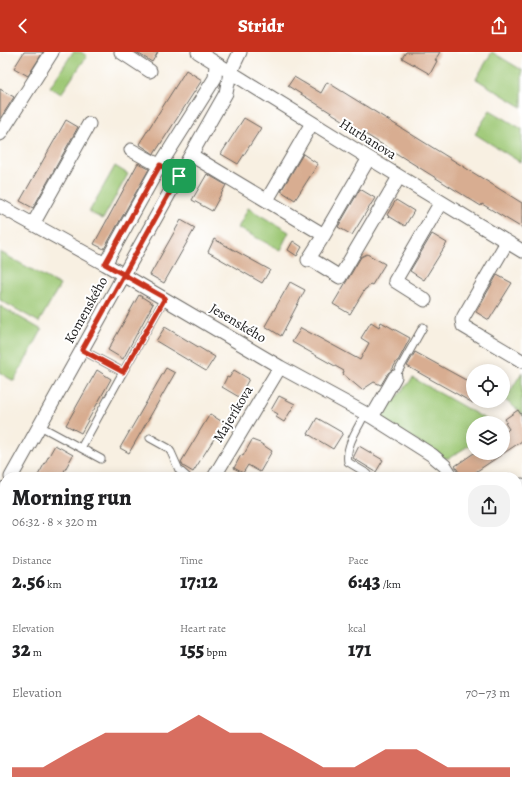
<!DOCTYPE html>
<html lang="en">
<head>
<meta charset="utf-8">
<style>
	:root { --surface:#fff; --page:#f2f2f2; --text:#202124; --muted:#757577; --accent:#c8321e }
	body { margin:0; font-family:Alegreya,serif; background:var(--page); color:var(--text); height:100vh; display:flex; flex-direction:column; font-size:15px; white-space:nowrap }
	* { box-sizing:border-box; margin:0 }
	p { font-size:13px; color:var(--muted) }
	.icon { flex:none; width:22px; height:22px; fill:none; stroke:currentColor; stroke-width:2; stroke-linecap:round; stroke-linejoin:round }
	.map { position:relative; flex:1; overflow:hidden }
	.side { position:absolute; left:0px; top:420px; width:522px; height:324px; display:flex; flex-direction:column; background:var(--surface); border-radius:16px 16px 0 0; box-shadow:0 2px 10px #0003 }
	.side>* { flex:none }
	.buttons { position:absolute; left:466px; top:312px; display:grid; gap:8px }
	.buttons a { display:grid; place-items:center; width:44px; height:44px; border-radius:50%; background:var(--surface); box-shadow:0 2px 10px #0003; font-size:20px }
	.pin { position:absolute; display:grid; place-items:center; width:34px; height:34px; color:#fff; margin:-17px; border-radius:8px; box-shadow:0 2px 6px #0006 }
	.round { display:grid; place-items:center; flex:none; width:42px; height:42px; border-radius:16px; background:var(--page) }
	.overview { display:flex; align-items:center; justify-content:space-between; height:68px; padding:0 12px }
	h1 { font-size:22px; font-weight:800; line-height:30px }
	.figures { display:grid; grid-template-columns:repeat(3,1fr); gap:6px; height:68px; padding:4px 12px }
	.figures div { display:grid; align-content:center }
	.figures b { font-size:20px; font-weight:800 }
	.figures small { font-size:11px; font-weight:400 }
	.figures p { font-size:11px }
	.chart { height:112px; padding:8px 12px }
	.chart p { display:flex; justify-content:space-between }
	.chart svg { width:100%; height:72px; margin-top:4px; fill:var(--accent); opacity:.7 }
	header { display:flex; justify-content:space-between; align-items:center; height:52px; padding:0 12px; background:var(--accent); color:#fff; font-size:18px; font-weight:800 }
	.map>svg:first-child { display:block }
</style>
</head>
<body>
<header><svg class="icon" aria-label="back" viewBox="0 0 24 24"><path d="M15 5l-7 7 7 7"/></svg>Stridr<svg class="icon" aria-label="share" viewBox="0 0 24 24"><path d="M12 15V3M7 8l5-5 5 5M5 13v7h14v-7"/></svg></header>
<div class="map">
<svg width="522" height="744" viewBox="0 0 522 744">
	<rect width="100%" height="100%" fill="#fff"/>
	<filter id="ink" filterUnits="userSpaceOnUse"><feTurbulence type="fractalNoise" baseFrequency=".025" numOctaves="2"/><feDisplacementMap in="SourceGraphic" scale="8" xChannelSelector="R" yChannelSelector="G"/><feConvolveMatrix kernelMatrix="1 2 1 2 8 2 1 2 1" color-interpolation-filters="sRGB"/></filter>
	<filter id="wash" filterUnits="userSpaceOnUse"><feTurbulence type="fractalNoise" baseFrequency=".012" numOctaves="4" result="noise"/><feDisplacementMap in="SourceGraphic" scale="16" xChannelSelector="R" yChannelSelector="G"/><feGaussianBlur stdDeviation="0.9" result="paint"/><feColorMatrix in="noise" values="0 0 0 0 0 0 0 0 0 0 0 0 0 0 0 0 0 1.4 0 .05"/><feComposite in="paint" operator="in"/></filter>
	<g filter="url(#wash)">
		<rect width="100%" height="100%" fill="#f8f0e2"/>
		<path fill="#9dc874" stroke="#5c7248" d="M73,0H81L87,4L61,42L50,35Z
			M492,0L522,18V55L476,27Z
			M490,58L522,77V107L520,110L475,82Z
			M115,114L128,122L103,167L89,160Z
			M248,156L289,180L280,198L238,176Z
			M0,200L60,233L39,270L0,248Z
			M0,254L42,278L14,329L0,321Z
			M522,320V364L518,358L505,348Z
			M413,326L489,369L490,371H473V391L449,406H443L382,367L383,361Z"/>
		<g id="blocks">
			<path fill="#d8ad91" d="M24,0H43L28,24L14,16Z
				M136,0H158L152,10Z
				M406,0H440L435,8L437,9L430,22L402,6Z
				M186,18L202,28L154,102L139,92Z
				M294,25L321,41L327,30L522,151V176L482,152L481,154L288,34Z
				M0,37L14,45L0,67Z
				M244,66L261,76L238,112L221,102Z
				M66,68L78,75L33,156L20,149Z
				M303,102L318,112L295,148L281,139Z
				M138,111L149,117L104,197L94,192Z
				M207,122L226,133L212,159L192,148Z
				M360,137L375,146L352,183L338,175Z
				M396,148L414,159L405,174L387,163Z
				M181,168L195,176L164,231L150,223Z
				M432,182L447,191L424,228L410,219Z
				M214,187L270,218L262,231L208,200Z
				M293,189L302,195L297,204L288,198Z
				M367,202L385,212L372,233L370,232L366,237H365L350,262L333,252L361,205Z
				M497,223L512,231L489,268L476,260Z
				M290,230L305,238L281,284L265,274Z
				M139,243L153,252L123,307L108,298Z
				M371,270L379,275L381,270L410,286L398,309H397L392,318L388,321L381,333L374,330L362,338L343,322L344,319L292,290L301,276L360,308L369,291L361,286Z
				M165,275L215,305L206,319L156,289Z
				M415,300L473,332V351L407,314Z
				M166,316L175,321L129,401L120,396Z
				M97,318L111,327L81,381L66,373Z
				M234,318L249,327L239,345L222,335L227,325L229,326Z
				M279,344L295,352L284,370L276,365L278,362L271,358Z
				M518,358L522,364V389L468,425H462L455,414L474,401H503V382L509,377L505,371L507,370L505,367Z
				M210,362L224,371L193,420L183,414L181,410Z
				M317,366L343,381L333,397L308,382Z
				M252,388L260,391L272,399L260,420L248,413L243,421L234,416L241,403L243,404Z
				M55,393L73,403L61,425H37Z
				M359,394L383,408L376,420L353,406Z"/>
		</g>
	</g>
	<g filter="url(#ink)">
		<use href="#blocks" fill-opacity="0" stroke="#696661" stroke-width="1"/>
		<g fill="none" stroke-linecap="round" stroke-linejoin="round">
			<g stroke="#696661" stroke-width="9">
				<path id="lane" d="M123,320L165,246
					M395,325L423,275
					M365,362C358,376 345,394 348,410L368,422
					M40,374L101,407
					M150,386L168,396L171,400L179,418L187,425
					M81,396L123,320L82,298
					M517,695L522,692
					M483,739L485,744
					M200,744L207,739
					M264,744L265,739"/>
			</g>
			<g stroke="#696661" stroke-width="15">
				<path id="street" d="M121,0L150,19
					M198,0L369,106L522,199
					M0,82L52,0
					M131,98L179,124
					M191,103L324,183L308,208
					M267,148L312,71
					M0,154L105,212L280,315L372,365L432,403L445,414L452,425
					M33,172L89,72
					M324,183L369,106
					M507,190L464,264L462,268L463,274L522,309
					M314,209L340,225L399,125
					M105,212L160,113L215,26L216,12
					M425,248L395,229L441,150
					M372,365L395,325
					M11,425L179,124L226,41L230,21L240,0
					M214,425L280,315
					M517,436L522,433
					M0,445L5,436
					M0,468L5,471
					M0,638L5,635
					M40,744L48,739"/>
			</g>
			<use href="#lane" stroke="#fff" stroke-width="7"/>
			<use href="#street" stroke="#fff" stroke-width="13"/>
			<g stroke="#1c1c1c" stroke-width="4.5">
				<path id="rail" d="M517,622L522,619
					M517,632L522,628
					M517,667L522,664
					M331,744L338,739
					M346,744L353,739
					M393,744L400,739"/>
			</g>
			<use href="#rail" stroke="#fff" stroke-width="3" stroke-dasharray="9" stroke-linecap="butt"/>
		</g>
	</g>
	<g fill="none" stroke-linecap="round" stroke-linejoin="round" filter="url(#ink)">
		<g stroke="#fff" stroke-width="8">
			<path id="route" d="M179,124L82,298L123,320L165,246C145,235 125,223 105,212L160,113L179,124"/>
		</g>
		<use href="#route" stroke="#c8321e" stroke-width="5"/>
	</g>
	<g text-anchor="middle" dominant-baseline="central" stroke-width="4" stroke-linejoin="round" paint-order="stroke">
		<g font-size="14" fill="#1c1c1c" stroke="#fff">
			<text transform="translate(368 87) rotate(32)">Hurbanova</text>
			<text transform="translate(86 258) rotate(-61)">Komenského</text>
			<text transform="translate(238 271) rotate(31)">Jesenského</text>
			<text transform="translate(233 362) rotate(-59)">Majeríkova</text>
		</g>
	</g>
</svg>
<div class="buttons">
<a><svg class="icon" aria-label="locate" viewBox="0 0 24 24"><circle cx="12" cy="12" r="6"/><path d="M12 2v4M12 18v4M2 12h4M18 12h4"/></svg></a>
<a><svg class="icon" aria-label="layers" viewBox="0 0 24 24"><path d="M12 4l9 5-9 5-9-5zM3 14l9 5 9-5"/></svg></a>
</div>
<div class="pin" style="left:179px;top:124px;background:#1e9e55"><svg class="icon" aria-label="arrive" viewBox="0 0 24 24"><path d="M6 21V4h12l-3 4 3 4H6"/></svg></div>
<section class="side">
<div class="overview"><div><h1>Morning run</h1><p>06:32 · 8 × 320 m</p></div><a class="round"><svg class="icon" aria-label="share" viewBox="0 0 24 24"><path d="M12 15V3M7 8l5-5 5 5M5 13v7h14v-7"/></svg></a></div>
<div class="figures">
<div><p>Distance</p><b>2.56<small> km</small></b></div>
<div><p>Time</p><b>17:12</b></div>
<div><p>Pace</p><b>6:43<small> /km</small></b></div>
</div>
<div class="figures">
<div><p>Elevation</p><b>32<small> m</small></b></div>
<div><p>Heart rate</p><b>155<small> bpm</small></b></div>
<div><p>kcal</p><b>171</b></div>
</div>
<div class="chart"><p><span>Elevation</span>70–73 m</p>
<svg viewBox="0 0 160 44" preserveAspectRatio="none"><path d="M0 44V38L10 38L20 27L30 17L40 17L50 17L60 6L70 17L80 17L90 27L100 38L110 38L120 27L130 27L140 38L150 38L160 38V44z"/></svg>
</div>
</section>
</div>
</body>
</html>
